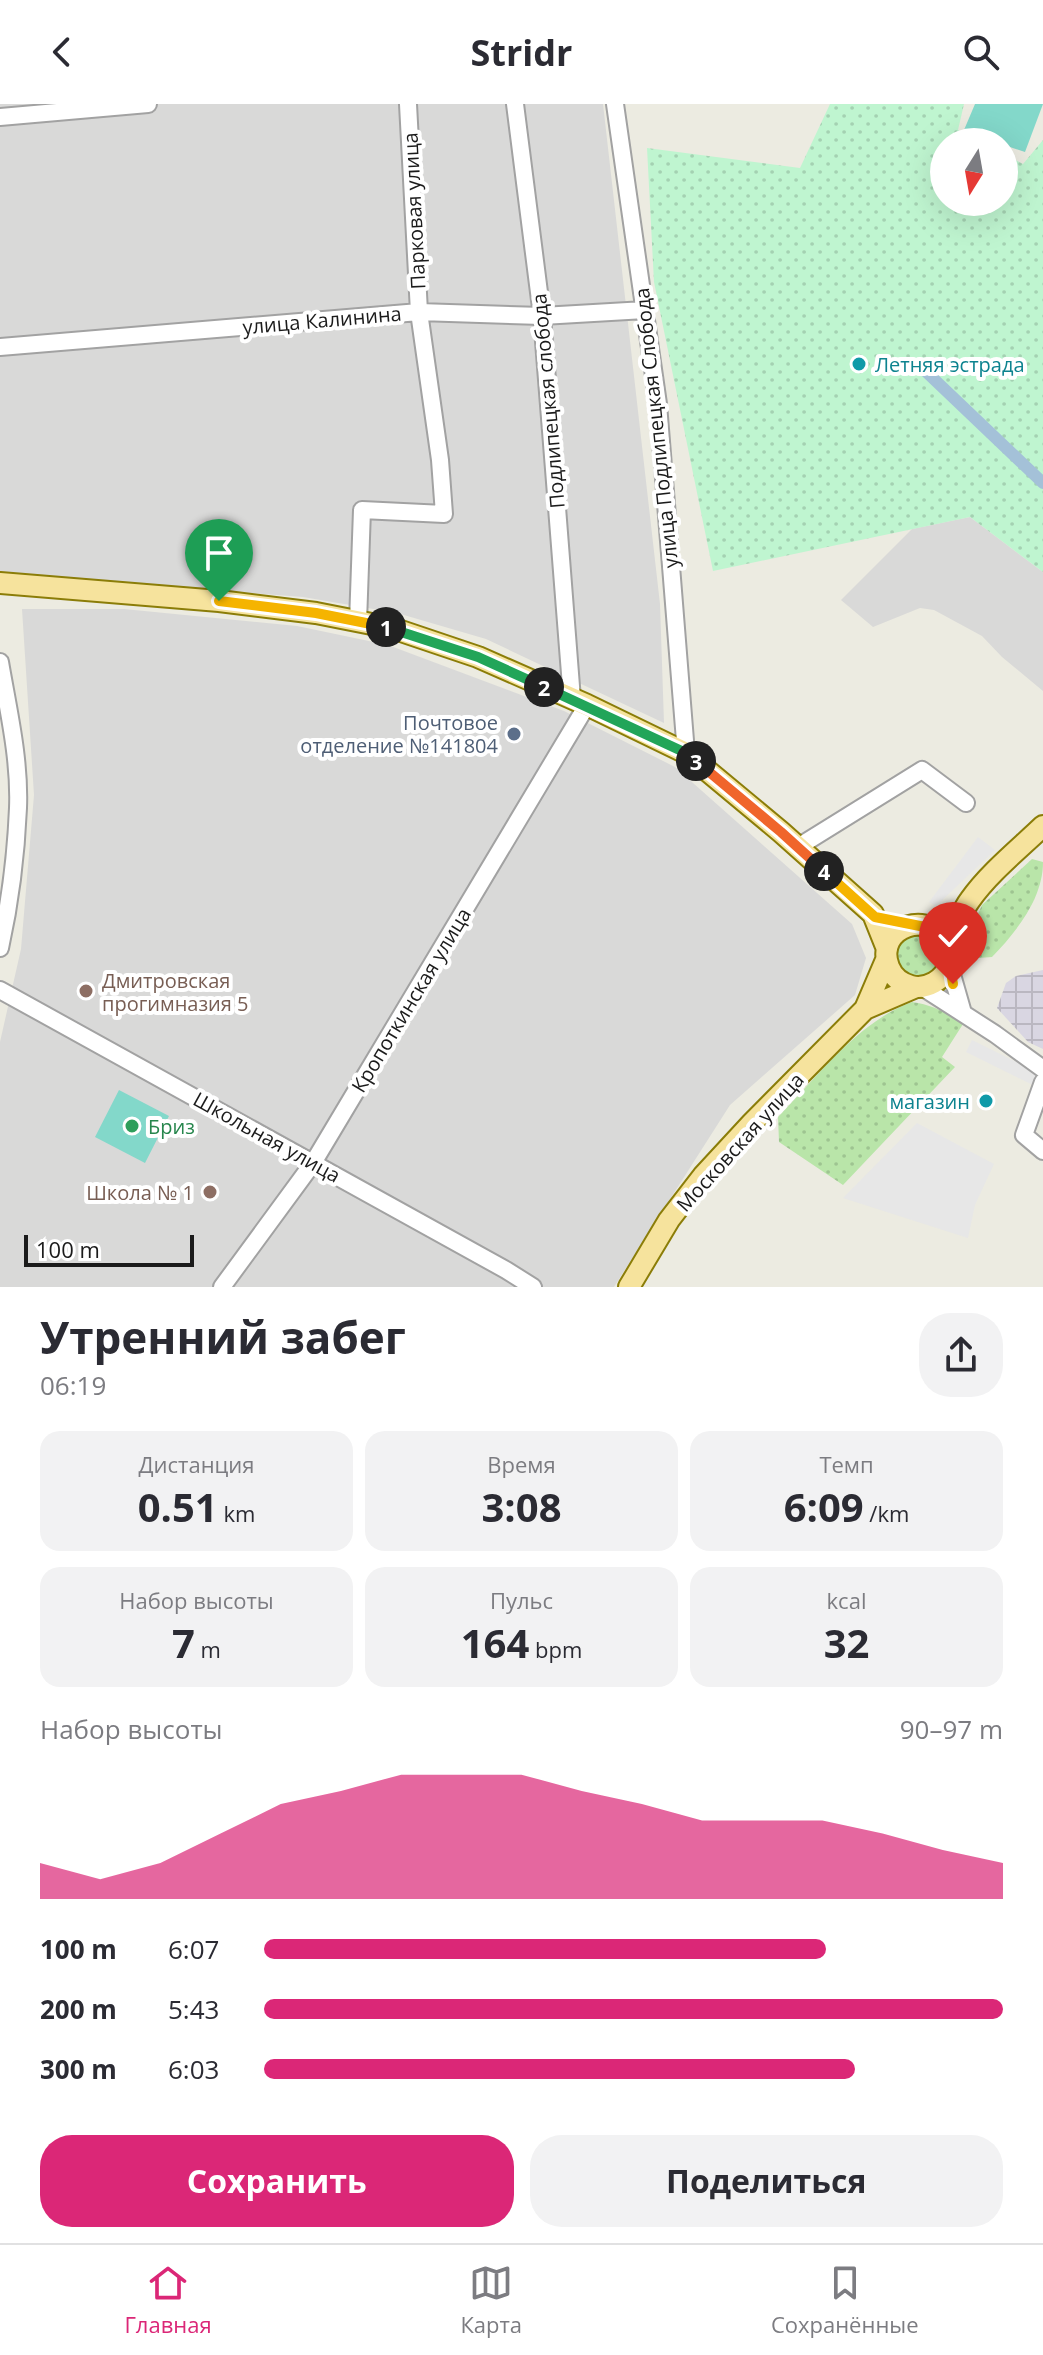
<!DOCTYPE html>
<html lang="ru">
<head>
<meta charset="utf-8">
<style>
	:root { --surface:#fff; --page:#f2f2f3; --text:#2b2b33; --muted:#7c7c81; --line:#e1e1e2; --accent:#db2777 }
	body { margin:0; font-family:"Open Sans",sans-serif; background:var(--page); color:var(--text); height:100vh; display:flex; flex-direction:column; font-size:30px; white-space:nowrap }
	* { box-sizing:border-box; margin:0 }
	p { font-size:26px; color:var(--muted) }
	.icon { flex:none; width:44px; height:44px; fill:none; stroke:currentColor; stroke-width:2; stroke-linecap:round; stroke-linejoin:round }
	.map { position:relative; height:1183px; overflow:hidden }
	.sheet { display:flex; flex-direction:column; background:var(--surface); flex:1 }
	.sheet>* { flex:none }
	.needle { width:52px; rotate:191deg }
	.buttons { position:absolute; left:930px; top:24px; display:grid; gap:16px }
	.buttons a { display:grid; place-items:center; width:88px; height:88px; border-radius:50%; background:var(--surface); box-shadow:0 8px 32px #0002; font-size:40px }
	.scale { position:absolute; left:24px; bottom:20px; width:170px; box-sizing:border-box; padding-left:8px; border:4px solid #1b1b1b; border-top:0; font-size:22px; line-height:28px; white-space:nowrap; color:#1b1b1b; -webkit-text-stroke:6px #fff; paint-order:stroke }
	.pin { position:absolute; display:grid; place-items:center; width:68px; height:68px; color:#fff; margin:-82px -34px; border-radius:50% 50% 50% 0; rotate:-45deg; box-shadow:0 0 8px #0007 }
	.pin .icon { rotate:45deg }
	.km { position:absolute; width:40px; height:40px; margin:-20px; border-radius:50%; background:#222; color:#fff; font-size:22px; line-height:40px; text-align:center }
	.round { display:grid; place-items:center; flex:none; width:84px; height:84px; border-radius:32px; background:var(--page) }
	.head { display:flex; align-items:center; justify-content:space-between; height:136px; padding:0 40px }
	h1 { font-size:44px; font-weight:700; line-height:60px }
	.stats { display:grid; grid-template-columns:repeat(3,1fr); gap:12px; height:136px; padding:8px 40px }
	.stats div { display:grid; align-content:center; border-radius:20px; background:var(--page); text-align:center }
	.stats b { font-size:40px; font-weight:700 }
	.stats small { font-size:22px; font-weight:400 }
	.stats p { font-size:22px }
	.chart { height:224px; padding:16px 40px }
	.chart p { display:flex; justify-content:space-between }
	.chart svg { width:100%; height:144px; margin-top:8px; fill:var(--accent); opacity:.7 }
	.primary-button { display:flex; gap:16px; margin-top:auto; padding:16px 40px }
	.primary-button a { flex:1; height:92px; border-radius:32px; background:var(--accent); color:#fff; font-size:32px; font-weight:700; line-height:92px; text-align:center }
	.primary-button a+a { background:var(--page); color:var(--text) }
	ul { padding:0 40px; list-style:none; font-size:26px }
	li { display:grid; grid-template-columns:128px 96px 1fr; align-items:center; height:60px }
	li i { height:20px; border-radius:10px; background:var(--accent) }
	header { display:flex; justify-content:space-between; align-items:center; height:104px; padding:0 40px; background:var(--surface); font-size:36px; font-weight:700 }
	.menu { display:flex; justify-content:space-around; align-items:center; height:112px; border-top:2px solid var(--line); background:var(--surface); font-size:22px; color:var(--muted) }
	.menu a { display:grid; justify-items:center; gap:4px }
	.menu .current { color:var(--accent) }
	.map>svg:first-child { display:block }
</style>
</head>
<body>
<header><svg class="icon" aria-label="back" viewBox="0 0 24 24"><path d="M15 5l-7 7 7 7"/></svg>Stridr<svg class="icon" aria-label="search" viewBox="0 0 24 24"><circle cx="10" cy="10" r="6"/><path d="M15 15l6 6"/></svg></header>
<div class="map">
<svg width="1043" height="1183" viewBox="0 0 1043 1183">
	<defs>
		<pattern id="grass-dots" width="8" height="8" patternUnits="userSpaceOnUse" patternTransform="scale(2)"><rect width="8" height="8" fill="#b9e5a9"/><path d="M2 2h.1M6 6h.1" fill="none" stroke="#9ec491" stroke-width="1.8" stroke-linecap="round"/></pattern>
		<pattern id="park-dots" width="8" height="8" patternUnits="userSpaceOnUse" patternTransform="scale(2)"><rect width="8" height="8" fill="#bff5d0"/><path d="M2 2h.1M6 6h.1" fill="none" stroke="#a4d1b2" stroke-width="1.8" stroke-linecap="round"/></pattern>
		<pattern id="plaza-grid" width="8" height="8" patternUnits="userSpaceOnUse" patternTransform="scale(2)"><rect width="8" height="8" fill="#d9d6e2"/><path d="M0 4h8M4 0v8" fill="none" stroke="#bab7c1"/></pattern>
	</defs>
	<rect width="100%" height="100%" fill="#ecebe1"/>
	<path fill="#d9d9d8" d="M0,0H603L660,500L664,619L486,535L397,509L303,493L0,470Z
		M970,413L1043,468V587L1002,553L982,532L934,506L920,504L873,523L841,496L912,425Z
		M22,505H124L297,522L388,541L564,607L675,663L852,820L866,854L855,891L730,1001L614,1183H0V938L21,845L34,691Z"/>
	<path fill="url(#grass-dots)" d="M1032,755L1043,758C1043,795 1016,828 992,853L978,854L963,843L982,801Z
		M908,826L942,838L941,868L905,876L892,842Z
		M912,898C932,901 947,908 963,920L942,953L955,963L843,1081L779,1038L778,1013C817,973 859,917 912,898Z"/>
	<path fill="url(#park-dots)" d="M830,0H964L958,26L981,38H944V98H1004V50L1023,60L1043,36V468L970,413L713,467L654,178L647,44L800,64Z"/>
	<path fill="#83d8ca" d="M975,0H1043L1025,48L1004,41V38H997L964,26Z
		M119,986L169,1012L145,1059L95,1033Z"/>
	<path fill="#e7e7e7" d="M978,733L995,746L936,802L929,798Z
		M972,936L1043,971V986L966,948Z
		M917,1019L994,1060L975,1101L968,1134L843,1094Z"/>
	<path fill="url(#plaza-grid)" d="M1043,866V945L1028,938L997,904L1006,879L1016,872Z"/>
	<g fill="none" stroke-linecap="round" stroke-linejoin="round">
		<path stroke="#a4c1d8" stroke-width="12" d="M918,260L1043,379"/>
		<g stroke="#a2a2a2" stroke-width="20">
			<path id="minor" d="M515,0L542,212L572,595
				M615,0L658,300L686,649
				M0,13L148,0
				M0,243L419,208L542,212L645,206
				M358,518L362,406L444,410L440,356L419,208L408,0
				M0,558C8,605 20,655 18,704C16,751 10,799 0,844
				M798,743L922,666L966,699
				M949,860L963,909
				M922,883L995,930L1043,965
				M0,886L506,1166L533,1183
				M1043,978L1024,1031L1043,1047
				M222,1183L313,1059L587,601"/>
		</g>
		<g stroke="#8b7d08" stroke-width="24">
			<path id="major" d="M0,479L219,497L316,509L392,524L478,553L587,601L686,649L781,728L873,810L887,845
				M949,845C934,801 873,823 889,863C893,873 900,879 911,882C926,886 945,876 949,860C950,854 949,848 951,842C955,827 961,808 970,796C989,769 1019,745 1043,722
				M865,905L916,883
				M629,1183L669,1116L703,1072L752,1019L865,905L886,856"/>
		</g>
		<use href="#minor" stroke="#fff" stroke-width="16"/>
		<use href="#major" stroke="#f6e39d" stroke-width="20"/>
	</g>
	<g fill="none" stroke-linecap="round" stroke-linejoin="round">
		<g stroke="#fff" stroke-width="16">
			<path id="split-1" d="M219,497L316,509L386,523"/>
		</g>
		<g stroke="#fff" stroke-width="16">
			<path id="split-2" d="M386,523L478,553L544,583"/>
		</g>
		<g stroke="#fff" stroke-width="16">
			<path id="split-3" d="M544,583L686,649L696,657"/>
		</g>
		<g stroke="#fff" stroke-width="16">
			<path id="split-4" d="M696,657L781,728L824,767"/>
		</g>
		<g stroke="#fff" stroke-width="16">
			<path id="split-5" d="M824,767L875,813L935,825C952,840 949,859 953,880"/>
		</g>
		<use href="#split-1" stroke="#f5b400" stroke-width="10"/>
		<use href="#split-2" stroke="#22a559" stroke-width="10"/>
		<use href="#split-3" stroke="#22a559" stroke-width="10"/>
		<use href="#split-4" stroke="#f0652b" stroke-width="10"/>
		<use href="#split-5" stroke="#f5b400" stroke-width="10"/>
	</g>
	<g fill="#0f9aa8" stroke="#fff" stroke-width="3">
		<circle cx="859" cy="260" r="8"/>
		<circle cx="986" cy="997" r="8"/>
	</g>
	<circle fill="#5c6f8a" stroke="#fff" stroke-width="3" cx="514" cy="630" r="8"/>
	<g fill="#8d6e63" stroke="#fff" stroke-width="3">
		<circle cx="86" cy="887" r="8"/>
		<circle cx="210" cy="1088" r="8"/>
	</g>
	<circle fill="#2e9e5b" stroke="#fff" stroke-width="3" cx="132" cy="1022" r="8"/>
	<g text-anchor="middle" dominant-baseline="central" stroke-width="8" stroke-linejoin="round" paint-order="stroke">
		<g font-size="20" fill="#1b1b1b" stroke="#fff">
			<text transform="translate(414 107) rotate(-93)">Парковая улица</text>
			<text transform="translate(322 216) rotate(-5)">улица Калинина</text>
			<text transform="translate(548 297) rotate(-95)">Подлипецкая слобода</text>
			<text transform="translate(656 324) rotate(-96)">улица Подлипецкая Слобода</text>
			<text transform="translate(411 896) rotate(-59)">Кропоткинская улица</text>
			<text transform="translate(267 1033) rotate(29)">Школьная улица</text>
			<text transform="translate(740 1038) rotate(-48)">Московская улица</text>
		</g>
		<g font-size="20" fill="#0d838f" stroke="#fff" text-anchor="start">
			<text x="875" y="260">Летняя эстрада</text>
			<text x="970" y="997" text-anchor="end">магазин</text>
		</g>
		<g font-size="20" fill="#4e5e75" stroke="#fff" text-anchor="end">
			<text x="498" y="618">Почтовое<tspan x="498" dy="23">отделение №141804</tspan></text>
		</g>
		<g font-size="20" fill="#785e54" stroke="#fff" text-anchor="start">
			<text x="102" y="876">Дмитровская<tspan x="102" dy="23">прогимназия 5</tspan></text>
			<text x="194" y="1088" text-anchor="end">Школа № 1</text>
		</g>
		<g font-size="20" fill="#27864d" stroke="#fff" text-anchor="start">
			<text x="148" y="1022">Бриз</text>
		</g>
	</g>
</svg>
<div class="buttons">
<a><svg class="needle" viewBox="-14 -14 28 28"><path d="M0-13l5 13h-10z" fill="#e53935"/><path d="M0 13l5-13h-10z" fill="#7c7c81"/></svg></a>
</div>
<div class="scale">100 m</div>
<div class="pin" style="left:219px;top:497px;background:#1e9e55"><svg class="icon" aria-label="arrive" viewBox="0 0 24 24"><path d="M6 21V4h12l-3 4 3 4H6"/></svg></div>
<div class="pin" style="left:953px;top:880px;background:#d93025"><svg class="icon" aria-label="check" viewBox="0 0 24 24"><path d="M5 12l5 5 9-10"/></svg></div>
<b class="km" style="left:386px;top:523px">1</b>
<b class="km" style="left:544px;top:583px">2</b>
<b class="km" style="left:696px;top:657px">3</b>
<b class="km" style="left:824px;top:767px">4</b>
</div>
<section class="sheet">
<div class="head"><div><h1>Утренний забег</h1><p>06:19</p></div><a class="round"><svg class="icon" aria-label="share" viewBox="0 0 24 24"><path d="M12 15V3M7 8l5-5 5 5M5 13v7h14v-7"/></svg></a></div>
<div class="stats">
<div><p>Дистанция</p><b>0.51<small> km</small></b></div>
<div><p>Время</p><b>3:08</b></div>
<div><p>Темп</p><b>6:09<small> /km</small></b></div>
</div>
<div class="stats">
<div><p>Набор высоты</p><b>7<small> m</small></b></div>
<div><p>Пульс</p><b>164<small> bpm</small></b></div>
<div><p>kcal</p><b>32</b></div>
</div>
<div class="chart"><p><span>Набор высоты</span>90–97 m</p>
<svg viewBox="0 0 160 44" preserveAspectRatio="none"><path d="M0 44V33L10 38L20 33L30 24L40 15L50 11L60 6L70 6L80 6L90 11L100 15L110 20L120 20L130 20L140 24L150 29L160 33V44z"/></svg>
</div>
<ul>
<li><b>100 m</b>6:07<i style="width:76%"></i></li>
<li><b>200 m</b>5:43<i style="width:100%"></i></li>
<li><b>300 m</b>6:03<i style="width:80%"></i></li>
</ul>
<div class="primary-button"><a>Сохранить</a><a>Поделиться</a></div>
</section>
<nav class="menu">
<a class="current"><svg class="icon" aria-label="home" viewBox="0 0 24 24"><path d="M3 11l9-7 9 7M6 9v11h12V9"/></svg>Главная</a>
<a><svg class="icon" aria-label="map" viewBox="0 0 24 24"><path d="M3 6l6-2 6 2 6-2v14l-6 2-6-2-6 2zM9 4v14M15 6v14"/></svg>Карта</a>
<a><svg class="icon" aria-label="saved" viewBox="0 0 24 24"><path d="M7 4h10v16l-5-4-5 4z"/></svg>Сохранённые</a>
</nav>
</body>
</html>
